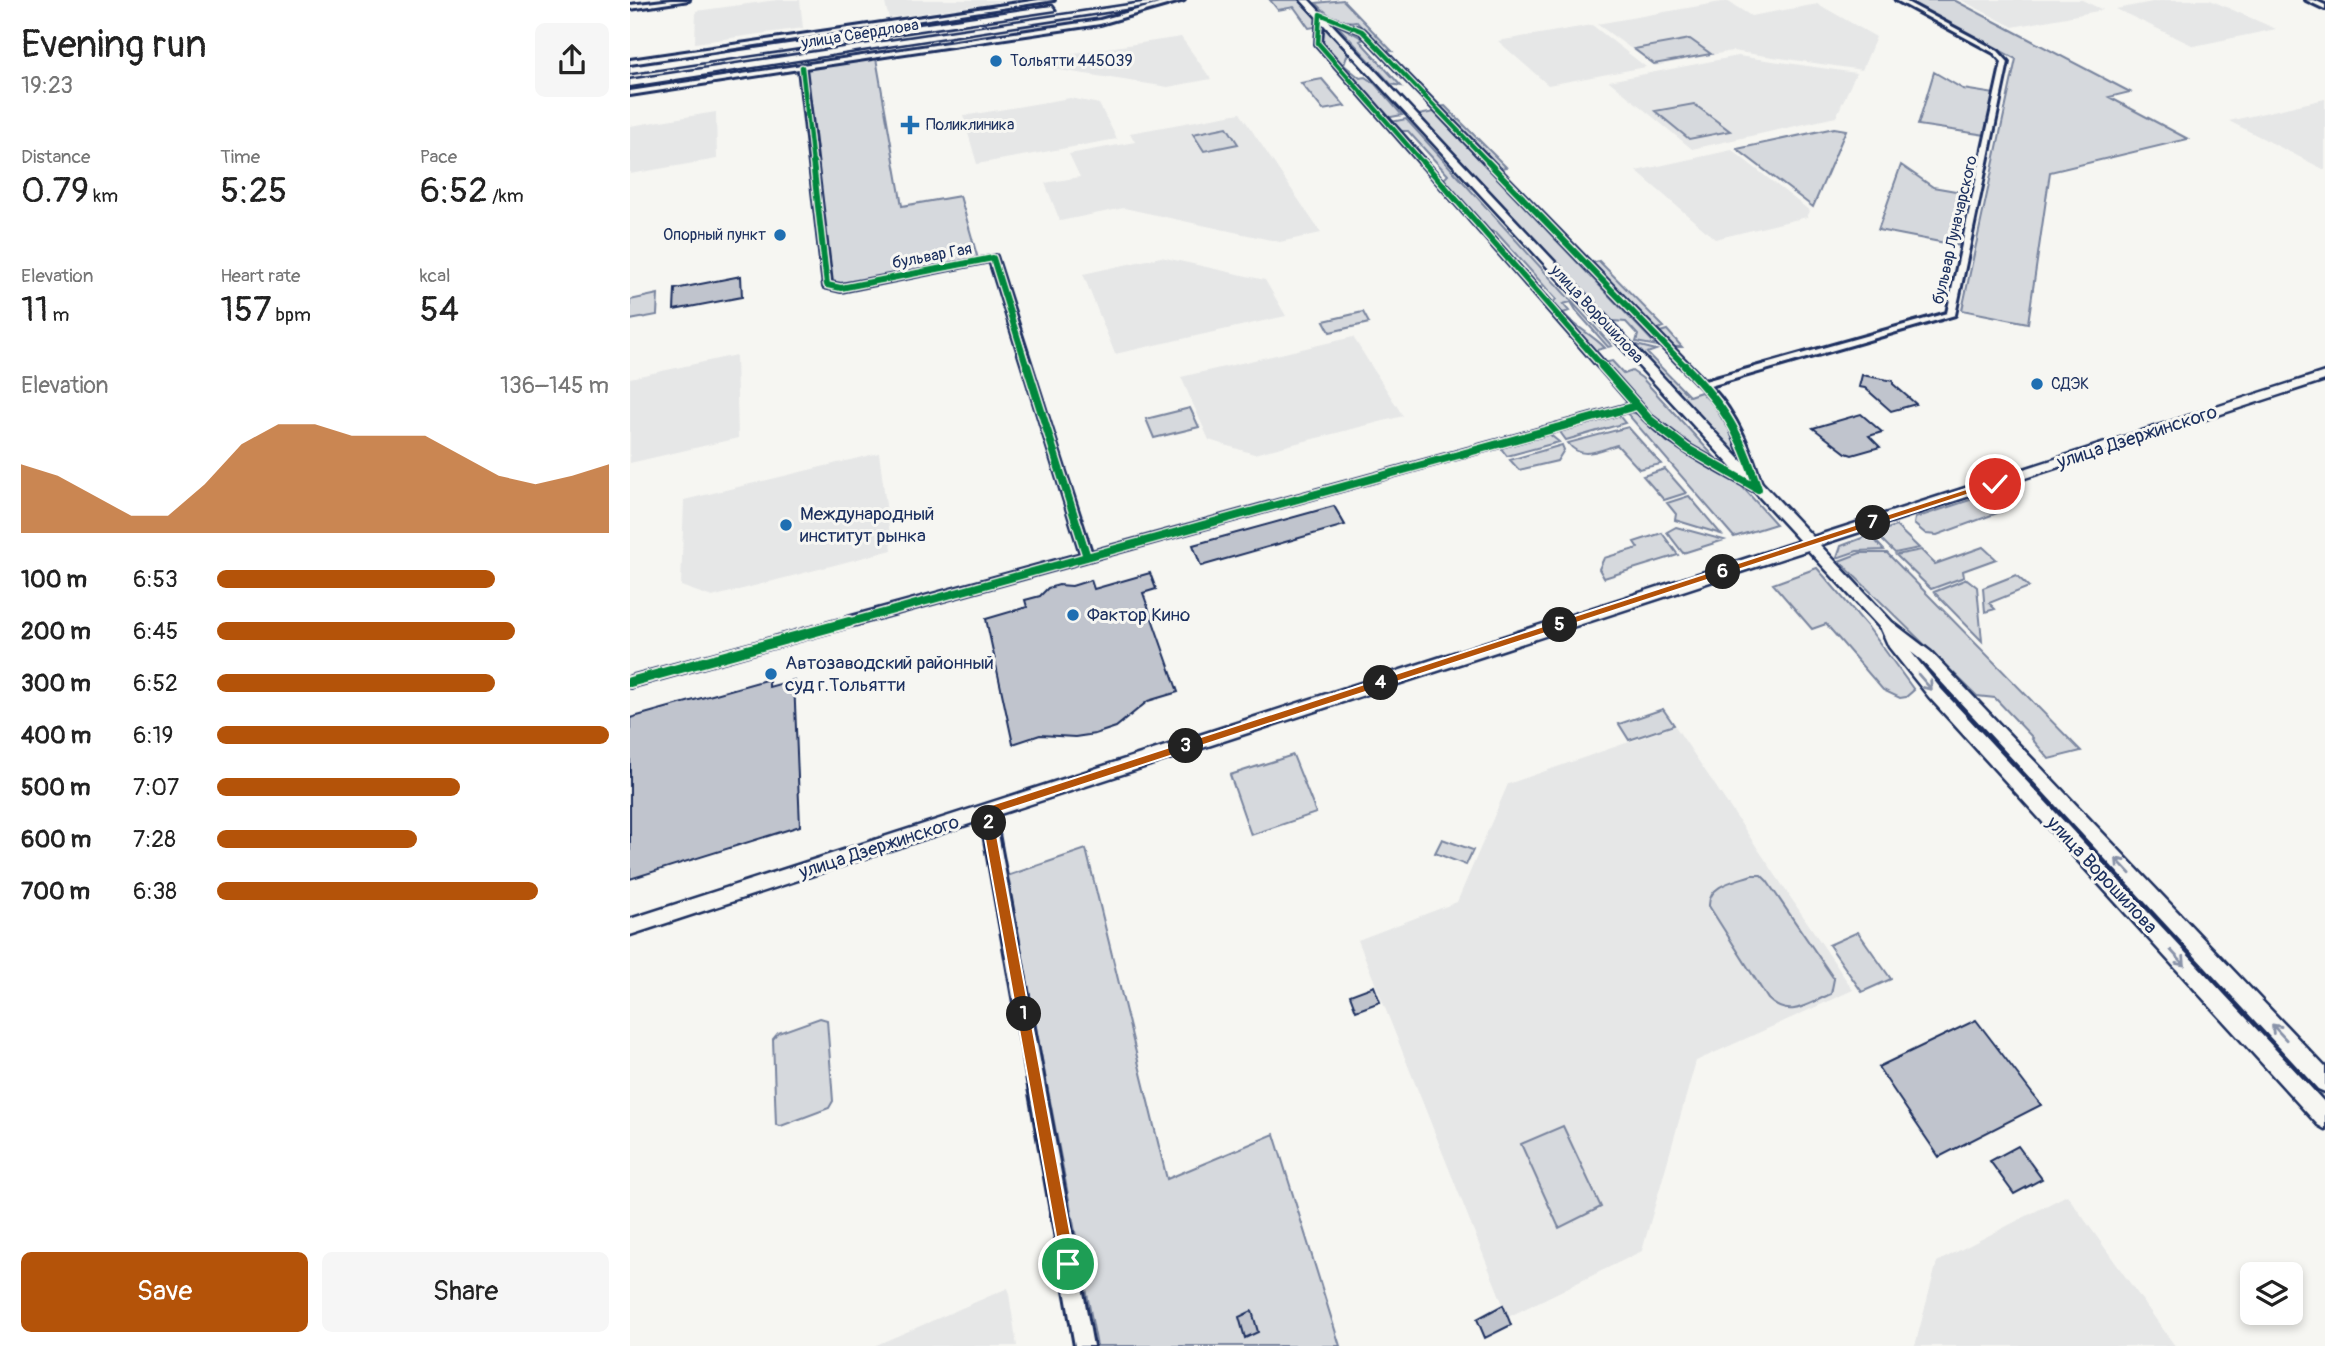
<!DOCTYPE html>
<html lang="en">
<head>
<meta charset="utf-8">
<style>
	:root { --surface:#fff; --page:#f6f6f6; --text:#222; --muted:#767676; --accent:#b45309 }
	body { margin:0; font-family:Pangolin,sans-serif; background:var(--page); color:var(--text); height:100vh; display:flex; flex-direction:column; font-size:26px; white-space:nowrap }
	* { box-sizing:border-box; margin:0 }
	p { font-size:23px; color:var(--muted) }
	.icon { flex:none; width:38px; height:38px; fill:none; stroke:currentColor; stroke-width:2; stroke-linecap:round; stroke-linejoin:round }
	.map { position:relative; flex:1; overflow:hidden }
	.details { display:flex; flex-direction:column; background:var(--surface); width:630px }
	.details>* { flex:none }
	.buttons { position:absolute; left:1610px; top:1262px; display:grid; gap:14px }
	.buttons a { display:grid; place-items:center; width:63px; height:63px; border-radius:10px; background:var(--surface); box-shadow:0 4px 10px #0003; font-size:35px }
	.pin { position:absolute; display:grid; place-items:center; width:60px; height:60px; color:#fff; margin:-30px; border:4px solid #fff; border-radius:50%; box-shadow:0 2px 7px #0007 }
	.km { position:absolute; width:35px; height:35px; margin:-18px; border-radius:50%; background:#222; color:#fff; font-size:19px; line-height:35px; text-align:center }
	.round { display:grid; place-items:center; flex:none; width:74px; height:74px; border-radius:10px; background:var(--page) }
	.headline { display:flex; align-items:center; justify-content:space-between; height:119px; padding:0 21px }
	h1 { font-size:38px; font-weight:600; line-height:52px }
	.stats { display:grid; grid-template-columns:repeat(3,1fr); gap:10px; height:119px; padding:7px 21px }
	.stats div { display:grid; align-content:center }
	.stats b { font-size:35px; font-weight:600 }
	.stats small { font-size:19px; font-weight:400 }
	.stats p { font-size:19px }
	.chart { height:196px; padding:14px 21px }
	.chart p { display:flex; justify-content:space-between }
	.chart svg { width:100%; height:126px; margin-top:7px; fill:var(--accent); opacity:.7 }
	.primary-button { display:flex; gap:14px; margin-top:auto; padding:14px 21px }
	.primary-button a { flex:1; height:80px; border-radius:10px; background:var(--accent); color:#fff; font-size:28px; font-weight:600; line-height:80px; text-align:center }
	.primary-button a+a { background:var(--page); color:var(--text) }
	ul { padding:0 21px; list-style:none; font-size:23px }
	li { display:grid; grid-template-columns:112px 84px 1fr; align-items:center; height:52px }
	li i { height:18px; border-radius:9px; background:var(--accent) }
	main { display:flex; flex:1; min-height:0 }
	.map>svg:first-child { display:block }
</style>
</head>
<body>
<main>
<section class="details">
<div class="headline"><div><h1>Evening run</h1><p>19:23</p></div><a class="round"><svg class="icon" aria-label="share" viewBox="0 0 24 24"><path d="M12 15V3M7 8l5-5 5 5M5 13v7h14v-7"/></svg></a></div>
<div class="stats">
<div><p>Distance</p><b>0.79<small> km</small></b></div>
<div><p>Time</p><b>5:25</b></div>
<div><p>Pace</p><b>6:52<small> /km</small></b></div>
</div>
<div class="stats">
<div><p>Elevation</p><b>11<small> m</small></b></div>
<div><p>Heart rate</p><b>157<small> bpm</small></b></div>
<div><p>kcal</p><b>54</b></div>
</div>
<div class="chart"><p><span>Elevation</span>136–145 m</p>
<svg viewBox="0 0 160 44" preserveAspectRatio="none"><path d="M0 44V20L10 24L20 31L30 38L40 38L50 27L60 13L70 6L80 6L90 10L100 10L110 10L120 17L130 24L140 27L150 24L160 20V44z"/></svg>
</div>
<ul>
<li><b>100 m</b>6:53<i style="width:71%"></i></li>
<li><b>200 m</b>6:45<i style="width:76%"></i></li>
<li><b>300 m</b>6:52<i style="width:71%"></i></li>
<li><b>400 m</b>6:19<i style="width:100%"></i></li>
<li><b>500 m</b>7:07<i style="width:62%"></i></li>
<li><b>600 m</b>7:28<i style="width:51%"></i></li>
<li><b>700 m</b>6:38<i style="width:82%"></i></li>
</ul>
<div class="primary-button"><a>Save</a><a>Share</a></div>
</section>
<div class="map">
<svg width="1695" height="1346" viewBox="0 0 1695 1346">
	<rect width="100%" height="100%" fill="#f6f6f2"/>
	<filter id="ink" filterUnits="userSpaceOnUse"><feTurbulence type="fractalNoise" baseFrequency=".0143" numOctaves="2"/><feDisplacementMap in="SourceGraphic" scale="14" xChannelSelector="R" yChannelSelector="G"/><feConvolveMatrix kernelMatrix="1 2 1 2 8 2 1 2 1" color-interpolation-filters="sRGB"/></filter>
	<g filter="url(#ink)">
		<path fill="#e6e7e7" d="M147,0H170L173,28L65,43L66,11Z
			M254,0H375V1L259,18Z
			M1331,0H1452L1473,10L1383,27Z
			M1533,0H1580L1646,29L1564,46L1486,9Z
			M1097,1L1121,16L1188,4L1246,37L1232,70L1102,51L1025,66L967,24Z
			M962,25L1016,67L918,85L868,41Z
			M551,37L581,79L538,87L423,69L418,57Z
			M1108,56L1226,73L1206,117L1062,149L979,81Z
			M440,98L469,104L487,139L347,164L333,116Z
			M1695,99V170L1599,121Z
			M86,112L87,159L0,174V126Z
			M610,113L691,233L650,242L494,208L430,221L415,183L450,177L439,154L505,142L500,133Z
			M1102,150L1180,211L1177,217L1085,239L1006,171Z
			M531,257L635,280L656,316L485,354L453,274Z
			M723,337L773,416L624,454L579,440L551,377Z
			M106,355L108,438L0,463V378Z
			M249,453L262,550L82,597L51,586L54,500Z
			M1045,726L1223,990L1066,1061L1012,1251L878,1317L728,940L827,902L878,784Z
			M1437,1195L1545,1346H1285L1307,1262Z
			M378,1288L387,1346H244Z"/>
		<path fill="#d6d9dd" stroke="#78849e" stroke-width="2" d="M640,0H669L686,18L685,27L679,28L664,7L648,10Z
			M713,0L762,51L752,50L726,21C707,24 699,16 686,3Z
			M1276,0H1324L1500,92L1479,97L1558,139L1420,172L1398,323L1332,310L1386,59Z
			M705,23L734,39L730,41L771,86L761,84Z
			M693,26L718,53L714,65L730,78L735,77L745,84L772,115L756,118L692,44Z
			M1060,39L1081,54L1024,64L1004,49Z
			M246,58L272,206L330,196L348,259L203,287L175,69Z
			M1304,72L1333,89L1365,94L1356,135L1288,125Z
			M692,79L715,106L693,110L671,83Z
			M1064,104L1100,131L1059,139L1025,111Z
			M815,106L876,167L868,169L808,107Z
			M804,112L1027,346L1006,342L1008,335L996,322L982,321L789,115Z
			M776,119L982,346L978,347L947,312L941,302L933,304L939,311L933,313C946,328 962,334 975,348L963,351L922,304L926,299L866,232L858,231L812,181L818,175L778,131H767L761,122Z
			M597,127L608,144L574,151L563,134Z
			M1204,128L1216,130L1183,207L1107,149Z
			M1271,165L1303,187L1343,194L1331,246L1248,230Z
			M969,261L1034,327L1028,329L1030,332L1037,330L1052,347H1042L960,264Z
			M28,294L27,315L0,320V300Z
			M733,312L739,323L700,332L694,321Z
			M1006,345L1026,350L1017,353L1059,396L1071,392C1090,412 1106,428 1109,457L1004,346Z
			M982,361L994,374L1002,371L1012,378L1090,463L1055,443L1024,419L974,363Z
			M560,408L569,427L524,438L516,419Z
			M995,411L1008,414L1037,442L1108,482L1146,524L1104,537Z
			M987,413L995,423L936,440L930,432L932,428Z
			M998,427L1031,464L1009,469L987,445C969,450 951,461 938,443Z
			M918,433L929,442L877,456L870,447Z
			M932,445L934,450L927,461L889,470L880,460Z
			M1035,469L1056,493L1034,500L1013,476Z
			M1059,496L1091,534L1045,520L1046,514L1037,503Z
			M1352,496L1369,501L1373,511L1307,535L1296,534L1284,524L1285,518Z
			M1266,526L1289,548L1265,553L1245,533Z
			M1046,527L1094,540L1053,553L1037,532Z
			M1032,533L1048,555L974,578L969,569L974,558L1008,548L1004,542Z
			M1240,535L1254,550L1227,551L1207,558L1211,546Z
			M1353,547L1366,559L1333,571L1334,577L1301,589L1266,555L1291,550L1305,564Z
			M1230,553H1257L1451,751L1419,759L1402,739L1403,738L1365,698L1347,696L1209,561Z
			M1187,568L1238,627L1284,690L1276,697L1270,698L1253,690L1196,624L1182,629L1143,584Z
			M1386,575L1399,587L1359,603L1365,609L1355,612L1353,588Z
			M1337,579L1347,587L1352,641L1304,592Z
			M1033,709L1044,725L999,740L989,724Z
			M663,755L686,813L621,835L600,775Z
			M1391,770L1692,1095L1693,1100L1385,773Z
			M812,839L843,850L836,865L805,853Z
			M456,849L537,1179L644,1134L710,1346H467L377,876Z
			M1122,875H1131L1137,881L1204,979L1201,994C1177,1004 1159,1020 1138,999L1079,906C1078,885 1105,881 1122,875Z
			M1228,932L1261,979L1232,992L1199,945Z
			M190,1018L197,1020L203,1101L199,1108L151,1126L146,1125L143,1039L148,1033Z
			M933,1126L971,1207L929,1228L891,1144Z"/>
		<path fill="#c0c4cd" stroke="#1b2f5e" stroke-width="2" d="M111,276L112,297L44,310L45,289Z
			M1232,375L1263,381V384L1286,404L1261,411L1235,388L1229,387Z
			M1231,414L1252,432L1239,436L1250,447L1222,455L1216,453L1183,428Z
			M704,506L715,525L571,566L563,545Z
			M520,573L526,589L513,593L548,692L518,701L486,727L465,734L445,737L410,735L383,744L356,619L397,607L395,600L410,596L418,588L429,585L442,586L461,580L464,589Z
			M139,679V687L164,680L170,826L0,879V718Z
			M744,986L750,1002L726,1011L720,995Z
			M1346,1020L1411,1105L1309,1157L1248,1067Z
			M1388,1146L1412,1179L1384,1194L1360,1161Z
			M873,1305L881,1325L855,1338L847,1319Z
			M622,1311L628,1332L615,1338L609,1317Z"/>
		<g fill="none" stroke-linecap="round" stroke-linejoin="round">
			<g stroke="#1b2f5e" stroke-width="6">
				<path id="minor" d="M42,0H59L0,9V5Z
					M409,0H424L0,64V60Z
					M544,0H554L470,24L175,68L201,283L211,285L366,256L461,552L1001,404L686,44L688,13L734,30L1075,381L1317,313L1372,62L1364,53L1266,0H1273L1368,51L1378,62L1325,315L1080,386C1108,415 1121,451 1133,489L1132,491H1124C1083,468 1037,446 1005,409L0,687V677L451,554L360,261L211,291L194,287L169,69L0,95V91L470,20ZM693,17L730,32L1082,399L1101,429L1120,480L1060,446L1022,417L691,43Z
					M1676,0H1684L1695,5V9Z
					M357,806L362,808L364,812L463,1346H445L350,812L352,808Z"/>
			</g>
			<g stroke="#1b2f5e" stroke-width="5">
				<path id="secondary" d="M533,0H552L0,86V80Z
					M671,0H679L1183,537L1695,372V380L1190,545L1262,622L1301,652L1695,1067V1092L1688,1089L1291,660L1281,652L1311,689L1695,1103V1129L1688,1125L1299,697L1259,647L1251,629L1178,550L0,935V919L1170,541Z
					M422,6L425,10L0,73V67Z"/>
			</g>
			<use href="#minor" fill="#f6f6f2" fill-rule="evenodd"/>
			<use href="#secondary" fill="#f6f6f2" fill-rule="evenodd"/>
			<g stroke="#f6f6f2" stroke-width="7">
				<path id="cycleway-far3" d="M172,67L183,164
					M794,164L688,43L690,14L732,31L860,164"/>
			</g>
			<g stroke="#f6f6f2" stroke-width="9">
				<path id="cycleway-far2" d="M183,162L197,285L211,288L363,258L397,368
					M793,162L974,368
					M858,162L1057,368"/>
			</g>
			<g stroke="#f6f6f2" stroke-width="11">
				<path id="cycleway-far1" d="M397,366L457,557
					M972,366L1019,419L1056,448L1128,489C1110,433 1096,408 1055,366
					M213,624L1006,406"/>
			</g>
			<g stroke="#f6f6f2" stroke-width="14">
				<path id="cycleway" d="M0,682L219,622"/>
			</g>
			<use href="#cycleway-far3" stroke="#00873e" stroke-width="4.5"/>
			<use href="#cycleway-far2" stroke="#00873e" stroke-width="6"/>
			<use href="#cycleway-far1" stroke="#00873e" stroke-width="8"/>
			<use href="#cycleway" stroke="#00873e" stroke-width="10"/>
		</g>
		<defs><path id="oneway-shaft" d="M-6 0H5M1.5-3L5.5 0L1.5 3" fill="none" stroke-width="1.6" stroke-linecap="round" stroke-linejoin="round" transform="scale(1.75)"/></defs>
		<g stroke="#8892a8">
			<use href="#oneway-shaft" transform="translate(1295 682) rotate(49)"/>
			<use href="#oneway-shaft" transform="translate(1493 866) rotate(-133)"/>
			<use href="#oneway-shaft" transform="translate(1548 958) rotate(48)"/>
			<use href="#oneway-shaft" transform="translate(1649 1032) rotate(-133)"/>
		</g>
	</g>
	<path fill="#b45309" stroke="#fff" stroke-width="2" d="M1361,481L1370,484L363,814L446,1264L444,1269L438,1272L432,1269L350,811L352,808Z"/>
	<g fill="#1f6fb2" stroke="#f6f6f2" stroke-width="2.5">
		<circle cx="366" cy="61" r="7"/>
		<path d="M276.5 114.5h7v7h7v7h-7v7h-7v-7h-7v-7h7z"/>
		<circle cx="150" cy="235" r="7"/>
		<circle cx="1407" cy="384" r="7"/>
		<circle cx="156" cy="525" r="7"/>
		<circle cx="443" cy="615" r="7"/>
		<circle cx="141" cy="674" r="7"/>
	</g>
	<g text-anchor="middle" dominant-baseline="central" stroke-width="6" stroke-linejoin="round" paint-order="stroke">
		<g font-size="16" fill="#1b2f5e" stroke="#f6f6f2">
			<text transform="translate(230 34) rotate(-9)">улица Свердлова</text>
			<text transform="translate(1325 230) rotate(-77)">бульвар Луначарского</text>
			<text transform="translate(302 256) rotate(-11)">бульвар Гая</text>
			<text transform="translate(967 314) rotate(47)">улица Ворошилова</text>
		</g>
		<g font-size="16" fill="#1b2f5e" stroke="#f6f6f2" text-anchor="start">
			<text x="380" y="61">Тольятти 445039</text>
			<text x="296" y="125">Поликлиника</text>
			<text x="136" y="235" text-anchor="end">Опорный пункт</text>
			<text x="1421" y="384">СДЭК</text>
		</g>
		<g font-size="19" fill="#1b2f5e" stroke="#f6f6f2">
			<text transform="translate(1507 437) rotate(-18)">улица Дзержинского</text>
			<text transform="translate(249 847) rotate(-18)">улица Дзержинского</text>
			<text transform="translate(1472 875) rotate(47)">улица Ворошилова</text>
		</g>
		<g font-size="19" fill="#1b2f5e" stroke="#f6f6f2" text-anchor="start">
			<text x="170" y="514">Международный<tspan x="170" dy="22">институт рынка</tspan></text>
			<text x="457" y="615">Фактор Кино</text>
			<text x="155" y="663">Автозаводский районный<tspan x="155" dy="22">суд г.Тольятти</tspan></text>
		</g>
	</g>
</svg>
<div class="buttons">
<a><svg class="icon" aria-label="layers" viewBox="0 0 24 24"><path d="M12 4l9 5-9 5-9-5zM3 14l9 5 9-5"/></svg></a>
</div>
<div class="pin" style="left:438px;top:1264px;background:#1e9e55"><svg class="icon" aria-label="arrive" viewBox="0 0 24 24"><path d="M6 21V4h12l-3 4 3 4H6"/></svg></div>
<div class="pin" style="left:1365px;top:484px;background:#d93025"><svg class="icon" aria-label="check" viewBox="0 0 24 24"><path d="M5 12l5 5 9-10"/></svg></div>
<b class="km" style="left:394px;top:1014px">1</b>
<b class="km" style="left:359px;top:823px">2</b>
<b class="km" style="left:556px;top:746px">3</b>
<b class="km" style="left:751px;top:683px">4</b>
<b class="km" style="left:930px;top:625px">5</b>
<b class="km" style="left:1093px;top:572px">6</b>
<b class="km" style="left:1243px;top:523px">7</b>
</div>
</main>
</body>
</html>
